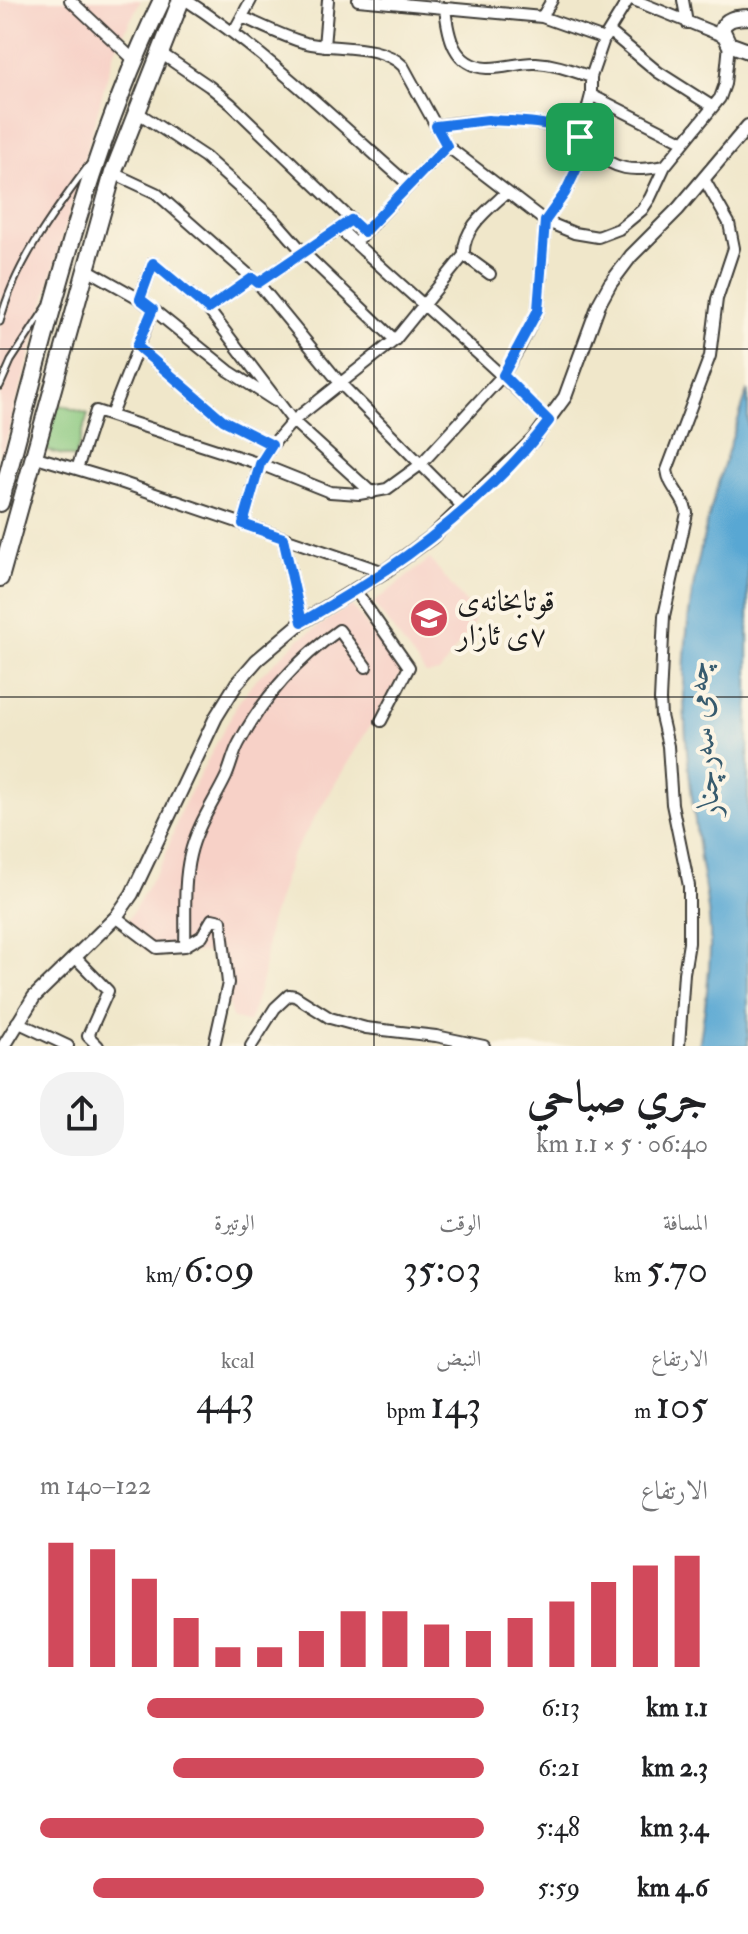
<!DOCTYPE html>
<html lang="ar">
<head>
<meta charset="utf-8">
<style>
	:root { --surface:#fff; --page:#f2f2f2; --text:#202124; --muted:#757577; --accent:#d1495b }
	body { margin:0; font-family:"IM FELL Double Pica",Amiri,serif; background:var(--page); color:var(--text); direction:rtl; height:100vh; display:flex; flex-direction:column; font-size:30px; white-space:nowrap }
	* { box-sizing:border-box; margin:0 }
	p { font-size:26px; color:var(--muted) }
	.icon { flex:none; width:44px; height:44px; fill:none; stroke:currentColor; stroke-width:2; stroke-linecap:round; stroke-linejoin:round }
	.map { position:relative; height:1046px; overflow:hidden; direction:ltr }
	.drawer { display:flex; flex-direction:column; background:var(--surface); flex:1 }
	.drawer>* { flex:none }
	.pin { position:absolute; display:grid; place-items:center; width:68px; height:68px; color:#fff; margin:-34px; border-radius:16px; box-shadow:0 4px 12px #0006 }
	.round { display:grid; place-items:center; flex:none; width:84px; height:84px; border-radius:32px; background:var(--page) }
	.summary { display:flex; align-items:center; justify-content:space-between; height:136px; padding:0 40px }
	h1 { font-size:44px; font-weight:600; line-height:60px }
	.metrics { display:grid; grid-template-columns:repeat(3,1fr); gap:12px; height:136px; padding:8px 40px }
	.metrics div { display:grid; align-content:center }
	.metrics b { font-size:40px; font-weight:600 }
	.metrics small { font-size:22px; font-weight:400 }
	.metrics p { font-size:22px }
	.chart { height:224px; padding:16px 40px }
	.chart p { display:flex; justify-content:space-between }
	.chart svg { width:100%; height:144px; margin-top:8px; stroke:var(--accent); stroke-width:6 }
	ul { padding:0 40px; list-style:none; font-size:26px }
	li { display:grid; grid-template-columns:128px 96px 1fr; align-items:center; height:60px }
	li i { height:20px; border-radius:10px; background:var(--accent) }
	.map>svg:first-child { display:block }
</style>
</head>
<body>
<div class="map">
<svg width="748" height="1046" viewBox="0 0 748 1046">
	<rect width="100%" height="100%" fill="#fcf5e5"/>
	<filter id="ink" filterUnits="userSpaceOnUse"><feTurbulence type="fractalNoise" baseFrequency=".0125" numOctaves="2"/><feDisplacementMap in="SourceGraphic" scale="16" xChannelSelector="R" yChannelSelector="G"/><feConvolveMatrix kernelMatrix="1 2 1 2 8 2 1 2 1" color-interpolation-filters="sRGB"/></filter>
	<filter id="wash" filterUnits="userSpaceOnUse"><feTurbulence type="fractalNoise" baseFrequency=".006" numOctaves="4" result="noise"/><feDisplacementMap in="SourceGraphic" scale="32" xChannelSelector="R" yChannelSelector="G"/><feGaussianBlur stdDeviation="1.8" result="paint"/><feColorMatrix in="noise" values="0 0 0 0 0 0 0 0 0 0 0 0 0 0 0 0 0 1.4 0 .05"/><feComposite in="paint" operator="in"/></filter>
	<g filter="url(#wash)">
		<rect width="100%" height="100%" fill="#f0e7ca"/>
		<path fill="#f7d1c7" d="M0,0H141L114,52L0,463Z
			M430,559L473,612L474,624L439,673L426,674L373,603Z
			M351,605L403,671L291,857L269,926L263,976L249,1023L232,1018L214,952L151,954L122,930L164,859L181,810L238,703L255,680L301,638Z"/>
		<path fill="#8ac87f" stroke="#53724e" stroke-width="2" d="M57,404L88,414L75,458L44,450Z"/>
		<path fill="#59a7d3" stroke="#3a6278" stroke-width="2" d="M748,390V1046H699C705,1009 711,969 710,932C709,908 704,883 700,859C693,806 685,751 684,697C682,591 714,490 748,390Z"/>
	</g>
	<g filter="url(#ink)">
		<g fill="none" stroke-linecap="round" stroke-linejoin="round">
			<g stroke="#3c3a36" stroke-width="9">
				<path id="service" d="M0,322C14,265 54,212 89,165
					M0,386L11,361L47,306"/>
			</g>
			<g stroke="#3c3a36" stroke-width="14">
				<path id="minor" d="M70,0L134,60
					M186,0C268,53 336,121 409,185
					M358,0L542,17L604,39
					M634,0L725,37
					M683,0L687,23
					M445,8C448,35 453,66 487,68C503,69 520,62 536,63C556,64 573,71 591,77
					M242,17C263,26 284,37 306,43C336,50 380,43 403,66L447,146L545,221L565,193L587,147
					M542,17L552,0
					M234,31L251,0
					M610,32L658,72L713,107
					M324,46L328,0
					M159,52L209,86L231,104L364,232
					M591,95L684,142
					M137,112L205,157L273,218L303,252L395,340
					M436,126C479,119 524,117 566,130C578,134 581,142 590,149C616,171 632,172 665,166
					M580,137L591,95V77L604,39L628,0
					M113,173L156,193L258,283L340,383L464,508
					M339,228C408,293 482,354 549,421
					M360,237L447,146
					M464,255L490,274
					M85,268L140,299L229,371L275,401
					M258,283L351,220
					M140,299L153,263L208,309L293,421L372,493
					M208,309L252,278
					M137,346L223,420L272,445
					M111,415L153,309
					M33,456L120,482L384,572
					M77,469L96,411L260,464L330,492L359,494L387,489L420,465L503,375L518,350L538,310L545,221L574,233L598,237L619,229L642,210L650,198L665,166L720,98L725,84L729,44
					M243,524L260,464L272,445L293,421L395,340L464,255C462,228 489,209 507,192
					M283,538L302,622
					M355,590L409,667L381,721
					M116,917L157,948L185,946C186,917 183,884 190,855C197,825 213,804 226,777C231,766 233,754 239,743C263,698 298,659 339,630L366,667
					M185,946L202,936L212,919L221,921L228,983L214,1046
					M75,957L108,991L88,1036L98,1046
					M17,1022L68,1046
					M251,1046L275,1008L289,995L295,996L330,1018L366,1028L436,1036L484,1046
					M679,1046L684,973L689,943V886L672,804L668,746L661,716L660,700L664,616L687,513C684,496 669,488 667,470L710,356L717,299L734,248L729,223L704,179"/>
			</g>
			<g stroke="#3c3a36" stroke-width="16">
				<path id="tertiary" d="M4,1046L34,997L116,917L132,894L216,717L237,683L257,660L302,622L384,572L432,537L534,439L565,397L599,304L610,284L631,256L678,209L748,126"/>
			</g>
			<g stroke="#3c3a36" stroke-width="18">
				<path id="secondary" d="M748,17C738,18 726,17 722,29L729,44L748,51"/>
			</g>
			<g stroke="#3c3a36" stroke-width="20">
				<path id="primary" d="M0,503C46,334 85,158 162,0
					M0,578L113,173L181,0"/>
			</g>
			<use href="#service" stroke="#fff" stroke-width="5"/>
			<use href="#minor" stroke="#fff" stroke-width="10"/>
			<use href="#tertiary" stroke="#fff" stroke-width="12"/>
			<use href="#secondary" stroke="#fff" stroke-width="14"/>
			<use href="#primary" stroke="#fff" stroke-width="16"/>
		</g>
	</g>
	<g fill="none" stroke-linecap="round" stroke-linejoin="round" filter="url(#ink)">
		<g stroke="#fff" stroke-width="16">
			<path id="route" d="M488,120C519,122 568,119 587,147L565,193L545,221L538,310L503,375L549,421C508,475 443,532 386,570C359,589 330,605 302,622L283,538L243,524L260,464L272,445L223,420L137,346L153,309L140,299L153,263L208,309L252,278L258,283L351,220L364,232L447,146L436,126Z"/>
		</g>
		<use href="#route" stroke="#1a73e8" stroke-width="10"/>
	</g>
	<path fill="none" stroke="#1c1c1c" stroke-width="2" stroke-opacity="0.55" d="M374,0V1046M0,349H748M0,697H748"/>
	<defs>
		<g id="school-disc" transform="scale(2)"><circle r="9.5" fill="#d1495b" stroke="#fcf5e5"/><path d="M0-5L7-2L0 1L-7-2ZM-4 1L0 2.5L4 1V4Q0 6-4 4Z" fill="#fff"/></g>
	</defs>
	<g fill-rule="evenodd">
		<use href="#school-disc" x="429" y="618"/>
	</g>
	<g text-anchor="middle" dominant-baseline="central" stroke-width="8" stroke-linejoin="round" paint-order="stroke">
		<g font-size="30" fill="#1c1c1c" stroke="#fcf5e5" text-anchor="start">
			<text x="457" y="601">قوتابخانەی<tspan x="457" dy="34">٧ی ئازار</tspan></text>
		</g>
		<g font-size="32" font-style="italic" fill="#375b6e" stroke="#fcf5e5">
			<text transform="translate(703 739) rotate(-95)">چەمی سەرچنار</text>
		</g>
	</g>
</svg>
<div class="pin" style="left:580px;top:137px;background:#1e9e55"><svg class="icon" aria-label="arrive" viewBox="0 0 24 24"><path d="M6 21V4h12l-3 4 3 4H6"/></svg></div>
</div>
<section class="drawer">
<div class="summary"><div><h1>جري صباحي</h1><p>06:40 · 5 × 1.1 km</p></div><a class="round"><svg class="icon" aria-label="share" viewBox="0 0 24 24"><path d="M12 15V3M7 8l5-5 5 5M5 13v7h14v-7"/></svg></a></div>
<div class="metrics">
<div><p>المسافة</p><b>5.70<small> km</small></b></div>
<div><p>الوقت</p><b>35:03</b></div>
<div><p>الوتيرة</p><b>6:09<small> /km</small></b></div>
</div>
<div class="metrics">
<div><p>الارتفاع</p><b>105<small> m</small></b></div>
<div><p>النبض</p><b>143<small> bpm</small></b></div>
<div><p>kcal</p><b>443</b></div>
</div>
<div class="chart"><p><span>الارتفاع</span>122–140 m</p>
<svg viewBox="0 0 160 44" preserveAspectRatio="none"><path d="M5 44V6M15 44V8M25 44V17M35 44V29M45 44V38M55 44V38M65 44V33M75 44V27M85 44V27M95 44V31M105 44V33M115 44V29M125 44V24M135 44V18M145 44V13M155 44V10"/></svg>
</div>
<ul>
<li><b>1.1 km</b>6:13<i style="width:76%"></i></li>
<li><b>2.3 km</b>6:21<i style="width:70%"></i></li>
<li><b>3.4 km</b>5:48<i style="width:100%"></i></li>
<li><b>4.6 km</b>5:59<i style="width:88%"></i></li>
</ul>
</section>
</body>
</html>
